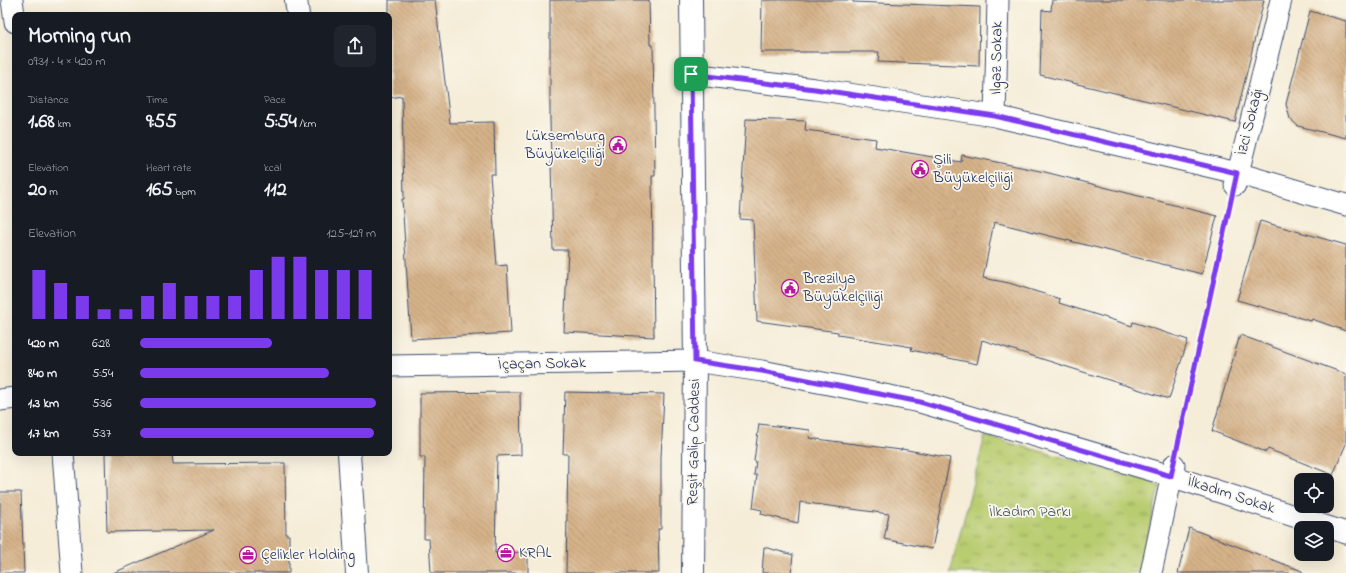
<!DOCTYPE html>
<html lang="en">
<head>
<meta charset="utf-8">
<style>
	:root { --surface:#171b24; --page:#20242c; --text:#f1f3f6; --muted:#9ea1a6; --accent:#7c3aed }
	body { margin:0; font-family:"Indie Flower",sans-serif; background:var(--page); color:var(--text); height:100vh; display:flex; flex-direction:column; font-size:15px; white-space:nowrap }
	* { box-sizing:border-box; margin:0 }
	p { font-size:13px; color:var(--muted) }
	.icon { flex:none; width:22px; height:22px; fill:none; stroke:currentColor; stroke-width:2; stroke-linecap:round; stroke-linejoin:round }
	.map { position:relative; flex:1; overflow:hidden }
	.drawer { position:absolute; left:12px; top:12px; width:380px; height:444px; display:flex; flex-direction:column; background:var(--surface); border-radius:8px; box-shadow:0 4px 16px #0002 }
	.drawer>* { flex:none }
	.buttons { position:absolute; left:1294px; top:473px; display:grid; gap:8px }
	.buttons a { display:grid; place-items:center; width:40px; height:40px; border-radius:8px; background:var(--surface); box-shadow:0 4px 16px #0002; font-size:20px }
	.pin { position:absolute; display:grid; place-items:center; width:34px; height:34px; color:#fff; margin:-17px; border-radius:8px; box-shadow:0 2px 6px #0006 }
	.round { display:grid; place-items:center; flex:none; width:42px; height:42px; border-radius:8px; background:var(--page) }
	.head { display:flex; align-items:center; justify-content:space-between; height:68px; padding:0 16px }
	h1 { font-size:22px; font-weight:700; line-height:30px }
	.figures { display:grid; grid-template-columns:repeat(3,1fr); gap:6px; height:68px; padding:4px 16px }
	.figures div { display:grid; align-content:center }
	.figures b { font-size:20px; font-weight:700 }
	.figures small { font-size:11px; font-weight:400 }
	.figures p { font-size:11px }
	.chart { height:112px; padding:8px 16px }
	.chart p { display:flex; justify-content:space-between }
	.chart svg { width:100%; height:72px; margin-top:4px; stroke:var(--accent); stroke-width:6 }
	ul { padding:0 16px; list-style:none; font-size:13px }
	li { display:grid; grid-template-columns:64px 48px 1fr; align-items:center; height:30px }
	li i { height:10px; border-radius:5px; background:var(--accent) }
	.map>svg:first-child { display:block }
</style>
</head>
<body>
<div class="map">
<svg width="1346" height="573" viewBox="0 0 1346 573">
	<defs>
		<pattern id="grass-tufts" width="24" height="20" patternUnits="userSpaceOnUse"><rect width="24" height="20" fill="#b8cc70"/><path d="M3 7l-1-3M5 7V3M7 7l1-3M15 17l-1-3M17 17v-4M19 17l1-3" fill="none" stroke="#95a65f"/></pattern>
		<pattern id="building-back-hatch" width="6" height="6" patternUnits="userSpaceOnUse"><rect width="6" height="6" fill="#d6b389"/><path d="M-1 5l2 2M0 0l6 6M5-1l2 2" fill="none" stroke="#ad9273"/></pattern>
	</defs>
	<rect width="100%" height="100%" fill="#fbf7ec"/>
	<filter id="ink" filterUnits="userSpaceOnUse"><feTurbulence type="fractalNoise" baseFrequency=".025" numOctaves="2"/><feDisplacementMap in="SourceGraphic" scale="8" xChannelSelector="R" yChannelSelector="G"/><feConvolveMatrix kernelMatrix="1 2 1 2 8 2 1 2 1" color-interpolation-filters="sRGB"/></filter>
	<filter id="wash" filterUnits="userSpaceOnUse"><feTurbulence type="fractalNoise" baseFrequency=".012" numOctaves="4" result="noise"/><feDisplacementMap in="SourceGraphic" scale="16" xChannelSelector="R" yChannelSelector="G"/><feGaussianBlur stdDeviation="0.9" result="paint"/><feColorMatrix in="noise" values="0 0 0 0 0 0 0 0 0 0 0 0 0 0 0 0 0 1.4 0 .05"/><feComposite in="paint" operator="in"/></filter>
	<g filter="url(#wash)">
		<rect width="100%" height="100%" fill="#f5edd8"/>
		<path fill="url(#grass-tufts)" stroke="#6a7e67" d="M985,436L1160,484L1139,573H950Z"/>
		<g id="blocks">
			<path fill="url(#building-back-hatch)" d="M389,0H435L450,123L494,122L495,174H490L497,266L507,265L511,333L411,339L402,199H404L402,96L389,98Z
				M550,0H649L650,45H653L655,176H652L654,337L564,332L568,250H553L550,118Z
				M762,0H853V2L980,7L979,66L878,62L879,52H761Z
				M1052,0H1264L1235,122L1040,75L1042,10L1051,11Z
				M1310,11L1346,21V138L1298,126L1290,119L1288,111L1286,104Z
				M746,119L806,121L805,130L876,139L875,147L961,162L962,155L1045,172L1217,216L1202,274L994,222L983,278L1009,283L1060,299L1059,303L1132,326L1133,322L1188,340L1169,399L982,340L977,364L911,350L912,347L838,335V332L757,321L753,220L740,219Z
				M1260,221L1346,245V331L1312,319L1311,321L1237,300Z
				M1240,335L1346,374V444L1333,475L1268,449L1266,452L1212,431Z
				M520,392L521,455L497,456L495,553L528,552V573H431L429,539H424L425,457H420V393Z
				M565,392L664,394L661,457V529H658L659,573H566L568,454H563Z
				M759,424L810,430L809,438L901,450L902,449L950,458L932,549L884,539L889,514L800,502L798,523L761,514L762,510L753,508L757,475H754L756,461H754Z
				M105,453H172L173,464L285,463L286,535H289V573H113L214,530L107,532Z
				M0,492H21L24,573H0Z
				M1189,528L1302,571V573H1178Z
				M764,547L793,555L791,573H762Z"/>
		</g>
	</g>
	<g filter="url(#ink)">
		<use href="#blocks" fill-opacity="0" stroke="#3c4c70" stroke-width="1"/>
		<g fill="none" stroke-linecap="round" stroke-linejoin="round">
			<g stroke="#3c4c70" stroke-width="23">
				<path id="minor" d="M12,0L15,22
					M691,74L815,89L995,116L1237,173L1346,205
					M995,116L998,0
					M1235,185L1281,0
					M389,366L695,361L762,371L920,402L1171,476L1346,533
					M0,400L15,398
					M63,453L72,573
					M1151,573L1174,465"/>
			</g>
			<g stroke="#3c4c70" stroke-width="24">
				<path id="secondary" d="M296,0L298,15
					M691,0L695,361L693,573
					M349,453L357,573"/>
			</g>
			<path stroke="#3c4c70" stroke-width="2.5" stroke-dasharray="3 3" stroke-linecap="butt" d="M1178,443L1230,208"/>
			<use href="#minor" stroke="#fff" stroke-width="21"/>
			<use href="#secondary" stroke="#fff" stroke-width="22"/>
		</g>
	</g>
	<g fill="none" stroke-linecap="round" stroke-linejoin="round" filter="url(#ink)">
		<g stroke="#fff" stroke-width="8">
			<path id="route" d="M691,74L815,89L995,116L1237,173L1171,476L920,402L762,371L695,361Z"/>
		</g>
		<use href="#route" stroke="#7c3aed" stroke-width="5"/>
	</g>
	<defs>
		<g id="civic-ring" transform="scale(0.9)"><circle r="9.5" fill="#fbf7ec" stroke="#b5179e" stroke-width="1.5"/><path d="M-.6-6.5H3V-4.5H.6V-3L4-1V1h2V6H-6V1h2V-1L-.6-3ZM-1.2 2.5V6h2.4V2.5Z" fill="#b5179e"/></g>
		<g id="office-ring" transform="scale(0.9)"><circle r="9.5" fill="#fbf7ec" stroke="#b5179e" stroke-width="1.5"/><path d="M-6-3h4V-5.5h4V-3h4V5H-6ZM-1-4.5V-3h2v-1.5ZM-6 0V1H6V0Z" fill="#b5179e"/></g>
	</defs>
	<g fill-rule="evenodd">
		<use href="#civic-ring" x="618" y="145"/>
		<use href="#civic-ring" x="920" y="169"/>
		<use href="#civic-ring" x="790" y="288"/>
		<use href="#office-ring" x="506" y="553"/>
		<use href="#office-ring" x="248" y="555"/>
	</g>
	<g text-anchor="middle" dominant-baseline="central" stroke-width="3.5" stroke-linejoin="round" paint-order="stroke">
		<g font-size="16" fill="#1b2f5e" stroke="#fbf7ec">
			<text transform="translate(997 58) rotate(-89)">Ilgaz Sokak</text>
			<text transform="translate(1250 122) rotate(-76)">İzci Sokağı</text>
			<text transform="translate(542 364) rotate(-1)">İçaçan Sokak</text>
			<text transform="translate(694 442) rotate(-89)">Reşit Galip Caddesi</text>
			<text transform="translate(1231 495) rotate(18)">İlkadım Sokak</text>
		</g>
		<g font-size="16" fill="#1b2f5e" stroke="#fbf7ec" text-anchor="start">
			<text x="605" y="136" text-anchor="end">Lüksemburg<tspan x="605" dy="18">Büyükelçiliği</tspan></text>
			<text x="933" y="160">Şili<tspan x="933" dy="18">Büyükelçiliği</tspan></text>
			<text x="803" y="279">Brezilya<tspan x="803" dy="18">Büyükelçiliği</tspan></text>
			<text x="519" y="553">KRAL</text>
			<text x="261" y="555">Çelikler Holding</text>
		</g>
		<g font-size="16" fill="#425662" stroke="#fbf7ec">
			<text x="1030" y="512">İlkadım Parkı</text>
		</g>
	</g>
</svg>
<div class="buttons">
<a><svg class="icon" aria-label="locate" viewBox="0 0 24 24"><circle cx="12" cy="12" r="6"/><path d="M12 2v4M12 18v4M2 12h4M18 12h4"/></svg></a>
<a><svg class="icon" aria-label="layers" viewBox="0 0 24 24"><path d="M12 4l9 5-9 5-9-5zM3 14l9 5 9-5"/></svg></a>
</div>
<div class="pin" style="left:691px;top:74px;background:#1e9e55"><svg class="icon" aria-label="arrive" viewBox="0 0 24 24"><path d="M6 21V4h12l-3 4 3 4H6"/></svg></div>
<section class="drawer">
<div class="head"><div><h1>Morning run</h1><p>09:31 · 4 × 420 m</p></div><a class="round"><svg class="icon" aria-label="share" viewBox="0 0 24 24"><path d="M12 15V3M7 8l5-5 5 5M5 13v7h14v-7"/></svg></a></div>
<div class="figures">
<div><p>Distance</p><b>1.68<small> km</small></b></div>
<div><p>Time</p><b>9:55</b></div>
<div><p>Pace</p><b>5:54<small> /km</small></b></div>
</div>
<div class="figures">
<div><p>Elevation</p><b>20<small> m</small></b></div>
<div><p>Heart rate</p><b>165<small> bpm</small></b></div>
<div><p>kcal</p><b>112</b></div>
</div>
<div class="chart"><p><span>Elevation</span>125–129 m</p>
<svg viewBox="0 0 160 44" preserveAspectRatio="none"><path d="M5 44V14M15 44V22M25 44V30M35 44V38M45 44V38M55 44V30M65 44V22M75 44V30M85 44V30M95 44V30M105 44V14M115 44V6M125 44V6M135 44V14M145 44V14M155 44V14"/></svg>
</div>
<ul>
<li><b>420 m</b>6:28<i style="width:56%"></i></li>
<li><b>840 m</b>5:54<i style="width:80%"></i></li>
<li><b>1.3 km</b>5:36<i style="width:100%"></i></li>
<li><b>1.7 km</b>5:37<i style="width:99%"></i></li>
</ul>
</section>
</div>
</body>
</html>
